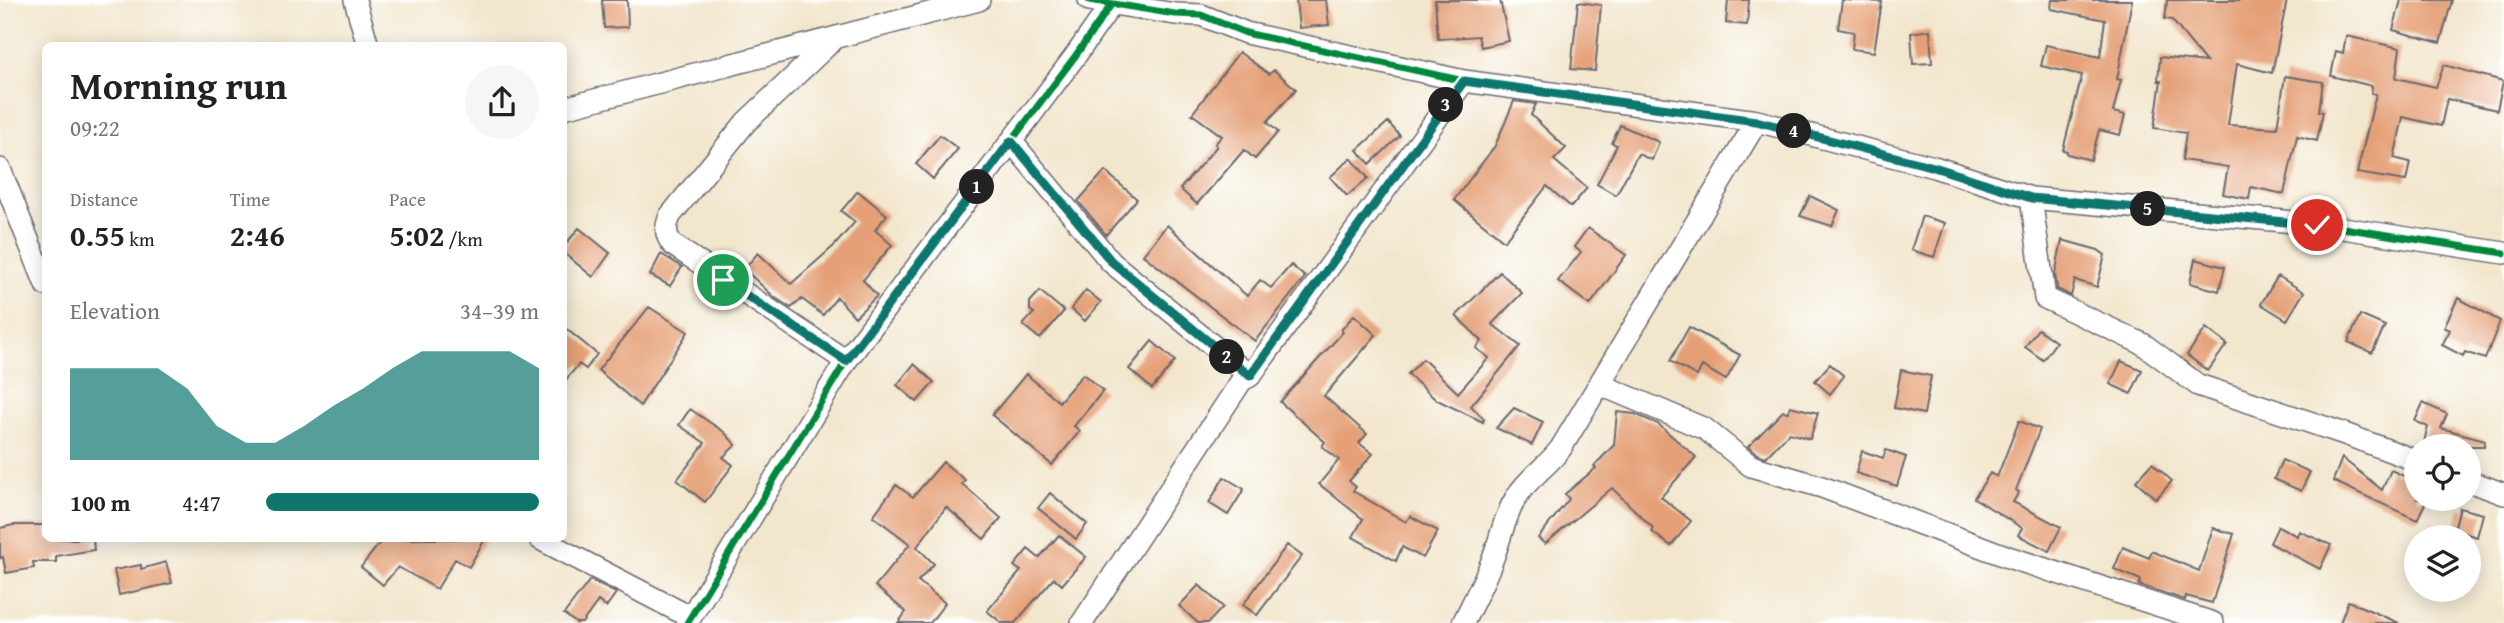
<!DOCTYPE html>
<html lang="en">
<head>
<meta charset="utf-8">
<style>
	:root { --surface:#fff; --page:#f6f6f6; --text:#222; --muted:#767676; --accent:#0f766e }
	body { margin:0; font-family:"Gentium Book Plus",serif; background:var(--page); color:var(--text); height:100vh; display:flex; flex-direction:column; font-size:26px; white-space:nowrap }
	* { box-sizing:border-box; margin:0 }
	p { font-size:23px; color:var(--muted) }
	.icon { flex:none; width:38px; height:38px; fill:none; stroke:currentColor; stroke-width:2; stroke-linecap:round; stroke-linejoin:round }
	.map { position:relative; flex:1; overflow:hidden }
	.side { position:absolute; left:42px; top:42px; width:525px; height:500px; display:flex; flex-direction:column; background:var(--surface); border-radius:10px; box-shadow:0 4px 18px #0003 }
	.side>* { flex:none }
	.controls { position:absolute; left:2404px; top:434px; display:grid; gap:14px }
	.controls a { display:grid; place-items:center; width:77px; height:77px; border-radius:50%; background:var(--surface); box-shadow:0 4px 18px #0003; font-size:35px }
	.pin { position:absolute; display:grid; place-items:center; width:60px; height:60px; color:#fff; margin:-30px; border:4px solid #fff; border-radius:50%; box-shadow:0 2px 7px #0007 }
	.km { position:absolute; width:35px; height:35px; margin:-18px; border-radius:50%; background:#222; color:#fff; font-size:19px; line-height:35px; text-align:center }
	.round { display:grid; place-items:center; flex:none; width:74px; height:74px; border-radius:37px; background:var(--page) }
	.overview { display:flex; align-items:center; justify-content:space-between; height:119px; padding:0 28px }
	h1 { font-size:38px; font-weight:700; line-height:52px }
	.stats { display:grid; grid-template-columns:repeat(3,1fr); gap:10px; height:119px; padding:7px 28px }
	.stats div { display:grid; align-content:center }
	.stats b { font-size:30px; font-weight:700 }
	.stats small { font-size:19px; font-weight:400 }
	.stats p { font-size:19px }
	.chart { height:196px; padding:14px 28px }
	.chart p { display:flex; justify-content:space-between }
	.chart svg { width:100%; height:126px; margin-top:7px; fill:var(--accent); opacity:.7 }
	ul { padding:0 28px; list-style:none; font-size:23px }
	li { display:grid; grid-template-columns:112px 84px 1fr; align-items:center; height:52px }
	li i { height:18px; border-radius:9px; background:var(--accent) }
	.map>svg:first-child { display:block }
</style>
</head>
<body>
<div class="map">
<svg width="2504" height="623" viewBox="0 0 2504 623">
	<rect width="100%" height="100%" fill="#fff"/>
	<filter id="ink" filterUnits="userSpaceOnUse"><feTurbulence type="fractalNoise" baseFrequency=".0143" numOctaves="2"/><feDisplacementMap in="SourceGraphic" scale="14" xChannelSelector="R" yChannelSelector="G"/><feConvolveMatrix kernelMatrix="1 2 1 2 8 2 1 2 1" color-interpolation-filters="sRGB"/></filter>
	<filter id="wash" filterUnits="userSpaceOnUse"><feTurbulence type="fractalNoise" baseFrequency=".00686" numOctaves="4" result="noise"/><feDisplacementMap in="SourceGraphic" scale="28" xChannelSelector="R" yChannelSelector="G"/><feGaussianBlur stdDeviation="1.57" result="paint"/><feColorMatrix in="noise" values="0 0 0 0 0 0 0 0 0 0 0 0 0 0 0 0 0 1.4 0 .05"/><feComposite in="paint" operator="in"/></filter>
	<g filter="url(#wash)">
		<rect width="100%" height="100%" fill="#f2e6cc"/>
		<g id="blocks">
			<path fill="#e5a077" d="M602,0H627L628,27L604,28Z
				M1296,0H1326L1329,25L1299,28Z
				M1435,0H1500L1509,41L1481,47L1478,36L1438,39Z
				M1728,0H1749L1747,25L1726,23Z
				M1842,0L1882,2L1874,52L1852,49L1854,32L1838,29Z
				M2052,0H2132L2117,79L2121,80L2113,112L2125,115L2120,135L2099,130L2091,160L2067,154V151L2063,150L2082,75L2041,66L2046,45L2100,57L2105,20L2051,9Z
				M2167,0H2287L2272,73L2237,64L2228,125L2277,128L2285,76L2323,82L2319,111L2323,112L2317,141L2297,136L2284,194L2251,187L2249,199L2223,194L2228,167L2182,160L2186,133L2154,128L2161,81H2158L2160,57L2206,62L2172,20L2165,19Z
				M2401,0H2452L2440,43L2393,30Z
				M1578,2L1601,5L1595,71L1571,69Z
				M1930,30L1932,63L1913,64L1911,33Z
				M2346,36L2400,48L2396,78L2436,87L2444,65L2503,81L2497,110L2447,99L2441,126L2403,117L2394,158L2410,162L2406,181L2357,173L2376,94L2371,93L2372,86L2331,76L2336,51L2343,53Z
				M1239,52L1269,74L1274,70L1296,89L1267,122L1278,132L1255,159L1244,150L1197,204L1180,189L1217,146L1215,144L1222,136L1192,114Z
				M1514,101L1536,104L1531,115L1566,148L1554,160L1587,188L1571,207L1547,186L1504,241L1454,200L1495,146Z
				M1388,122L1400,136L1370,164L1357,150Z
				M1620,125L1659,142L1652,160L1638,154L1616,195L1597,184L1617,145L1612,143Z
				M940,135L958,149L933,179L916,164Z
				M1351,158L1368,178L1347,196L1330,177Z
				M1105,171L1137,199L1106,235L1078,201Z
				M858,191L887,215L875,230L892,245L863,280L877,296L855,317L837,297L823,315L802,299L791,308L774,297L744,269L758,253L791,284L835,245L855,222L841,211Z
				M1810,196L1839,210L1832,226L1800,216Z
				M1922,216L1945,223L1934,257L1911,250Z
				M1167,225L1247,296L1260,280L1271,288L1291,265L1305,277L1255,341L1143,255Z
				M579,228L610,253L593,277L564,253V246Z
				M1588,228L1626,255L1590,305L1558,281L1581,252L1574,247Z
				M2062,240L2098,250L2105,255L2097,287L2075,280L2071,296L2057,289L2055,274Z
				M661,254L682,267L670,286L650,275Z
				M2195,259L2225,267L2219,291L2190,283Z
				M1500,272L1522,293L1492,324L1520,346L1471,406L1484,419L1483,422L1435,399L1408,374L1423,359L1458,393L1489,358L1476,348L1482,341L1456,316Z
				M2278,276L2304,292L2287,320L2261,304Z
				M1086,290L1101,302L1085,321L1071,309Z
				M1040,291L1064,311L1040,339L1023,325L1034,313L1030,310V302Z
				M2458,298L2500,321L2485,359L2465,352L2463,356L2442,345L2450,330L2444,327Z
				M649,307L688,332L640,406L598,370Z
				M1354,315L1376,335L1324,396L1367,434L1359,443L1373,454L1349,481L1356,487L1353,491L1406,522L1410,516L1438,531L1423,558L1402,547L1396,561L1353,537L1363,519L1319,484L1339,460L1322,446L1325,442L1280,402L1343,332L1341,330Z
				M2360,315L2385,326L2372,353L2348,342Z
				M564,327L597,354L586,369L579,364L564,382Z
				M1689,327L1740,355L1726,380L1702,366L1697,376L1670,361Z
				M2206,328L2227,344L2208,371L2187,355Z
				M2038,329L2056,342L2043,360L2025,347Z
				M1152,341L1175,361L1152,389L1129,369Z
				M2121,361L2142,370L2131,394L2110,384Z
				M914,364L934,382L917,402L897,385Z
				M1830,364L1844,376L1830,394L1815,381Z
				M1901,370L1931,376L1924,414L1894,408Z
				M1026,374L1059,402L1083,374L1103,391L1074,426L1080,431L1052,465L992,415Z
				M2423,403L2447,414L2441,428L2485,440L2484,446H2438L2424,442L2428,427L2415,421Z
				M1790,406L1818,413L1810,439L1789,433L1766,457L1757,454L1748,447L1783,411L1788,412Z
				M1514,408L1543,422L1532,445L1496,428Z
				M690,409L724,432L736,445L723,457L733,465L705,502L677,480L705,443L679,425Z
				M1617,412L1635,414L1658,424L1696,457L1661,497L1691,521L1671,546L1651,531L1653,528L1612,488L1545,544L1538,538L1569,499L1565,494L1596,468L1594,466L1614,445Z
				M2019,421L2040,429L2016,490L2019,492L2013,502L2061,527L2049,551L2018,535L2022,528L1974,498L1990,473L1997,477Z
				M1886,450L1906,457L1897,486L1856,473L1862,451L1883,458Z
				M2342,458L2382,490L2391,470L2417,482V499H2427L2417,520L2333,481Z
				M2282,460L2310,472L2301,491L2274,479Z
				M943,462L965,480L962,484L1001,518L984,539L946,507L917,547L934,564L918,581L945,603L930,623H898L906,612L875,586L910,544L873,516L896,485L913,497Z
				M2152,463L2172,481L2156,499L2136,481Z
				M1224,477L1244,489L1228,515L1209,503Z
				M1050,493L1087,524L1076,539L1038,508Z
				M2460,508L2483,514L2477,537L2454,530Z
				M13,525H46V539H93L94,550L56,556V562H33L34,568L6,573L3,557L0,558V528Z
				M2278,526L2297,536L2299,531L2331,545L2320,569L2270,543Z
				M2213,528L2234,534L2212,603L2186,596L2185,600L2139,585L2141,580L2114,569L2123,547L2149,558L2152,551L2199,571Z
				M1059,535L1086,557L1062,585L1054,578L1015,623H1002L987,611L1021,571L1014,566L1028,549L1039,558Z
				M383,539H485L469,567L455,559L437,589L398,567L383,585L361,567Z
				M1287,545L1302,556L1257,615L1243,605Z
				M166,562L172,583L119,595L114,570L141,565V569Z
				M590,580L616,593L606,607L598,601L582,623H576L564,614Z
				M1199,585L1223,607L1208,623H1198L1179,606Z
				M2348,601L2399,623H2340Z"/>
		</g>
	</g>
	<g filter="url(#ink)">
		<use href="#blocks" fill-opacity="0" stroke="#6b676e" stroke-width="2"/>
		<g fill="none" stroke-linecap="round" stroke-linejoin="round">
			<g stroke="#6b676e" stroke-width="24">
				<path id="minor" d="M355,0L368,46
					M1089,0L1175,14L1201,15L1246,33L1464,81L1757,121L1934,167L2031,198L2317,224L2504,253
					M836,37L746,122L670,216C665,228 665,235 673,245L846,361
					M564,108L979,0
					M1011,141L1111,262L1250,376
					M0,169L46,285
					M2031,198L2045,298L2143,344L2198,385L2342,433L2417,461
					M1601,385L1705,429L1751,466L1822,487L2011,558L2213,623
					M2469,481L2504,494
					M540,539L690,617
					M687,623L846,361L1076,55L1111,5
					M1082,623L1242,380L1250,376L1464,81
					M1463,623C1473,602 1485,580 1493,558C1501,537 1505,515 1517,496C1529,477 1548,466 1561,448L1757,121"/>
			</g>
			<use href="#minor" stroke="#fff" stroke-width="21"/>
			<g stroke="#fff" stroke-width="11">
				<path id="cycleway" d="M1089,0L1175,14L1201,15L1246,33L1464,81L1757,121L1934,167L2031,198L2317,224L2504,253
					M687,623L846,361L1076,55L1111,5"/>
			</g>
			<use href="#cycleway" stroke="#00873e" stroke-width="7"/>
		</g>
	</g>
	<g fill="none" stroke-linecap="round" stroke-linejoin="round" filter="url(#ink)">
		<g stroke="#fff" stroke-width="14">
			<path id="route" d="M723,280L846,361L1011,141L1111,261L1250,376L1464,81L1756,121L1934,167L2031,198L2317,225"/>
		</g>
		<use href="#route" stroke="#0f766e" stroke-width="9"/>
	</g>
</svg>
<div class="controls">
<a><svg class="icon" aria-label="locate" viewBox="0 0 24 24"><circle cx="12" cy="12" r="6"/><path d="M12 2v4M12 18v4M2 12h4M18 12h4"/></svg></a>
<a><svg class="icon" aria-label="layers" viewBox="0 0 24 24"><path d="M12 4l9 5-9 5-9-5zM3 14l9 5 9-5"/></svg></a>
</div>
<div class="pin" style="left:723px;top:280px;background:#1e9e55"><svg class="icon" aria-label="arrive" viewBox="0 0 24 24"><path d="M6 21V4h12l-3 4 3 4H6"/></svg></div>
<div class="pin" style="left:2317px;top:225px;background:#d93025"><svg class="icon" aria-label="check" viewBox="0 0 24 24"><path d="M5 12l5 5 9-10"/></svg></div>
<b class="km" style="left:977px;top:187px">1</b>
<b class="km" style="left:1227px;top:357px">2</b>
<b class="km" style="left:1446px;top:105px">3</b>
<b class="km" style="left:1794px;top:131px">4</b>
<b class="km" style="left:2148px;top:209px">5</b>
<section class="side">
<div class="overview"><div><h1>Morning run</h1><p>09:22</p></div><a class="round"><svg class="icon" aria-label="share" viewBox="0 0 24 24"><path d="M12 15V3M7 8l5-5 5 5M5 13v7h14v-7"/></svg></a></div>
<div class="stats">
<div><p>Distance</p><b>0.55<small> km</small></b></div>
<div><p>Time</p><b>2:46</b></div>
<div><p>Pace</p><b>5:02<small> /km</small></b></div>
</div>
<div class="chart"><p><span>Elevation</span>34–39 m</p>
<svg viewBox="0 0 160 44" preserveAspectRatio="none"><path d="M0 44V12L10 12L20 12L30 12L40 19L50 32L60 38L70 38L80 32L90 25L100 19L110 12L120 6L130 6L140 6L150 6L160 12V44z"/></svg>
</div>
<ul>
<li><b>100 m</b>4:47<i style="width:100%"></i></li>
</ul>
</section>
</div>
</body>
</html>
